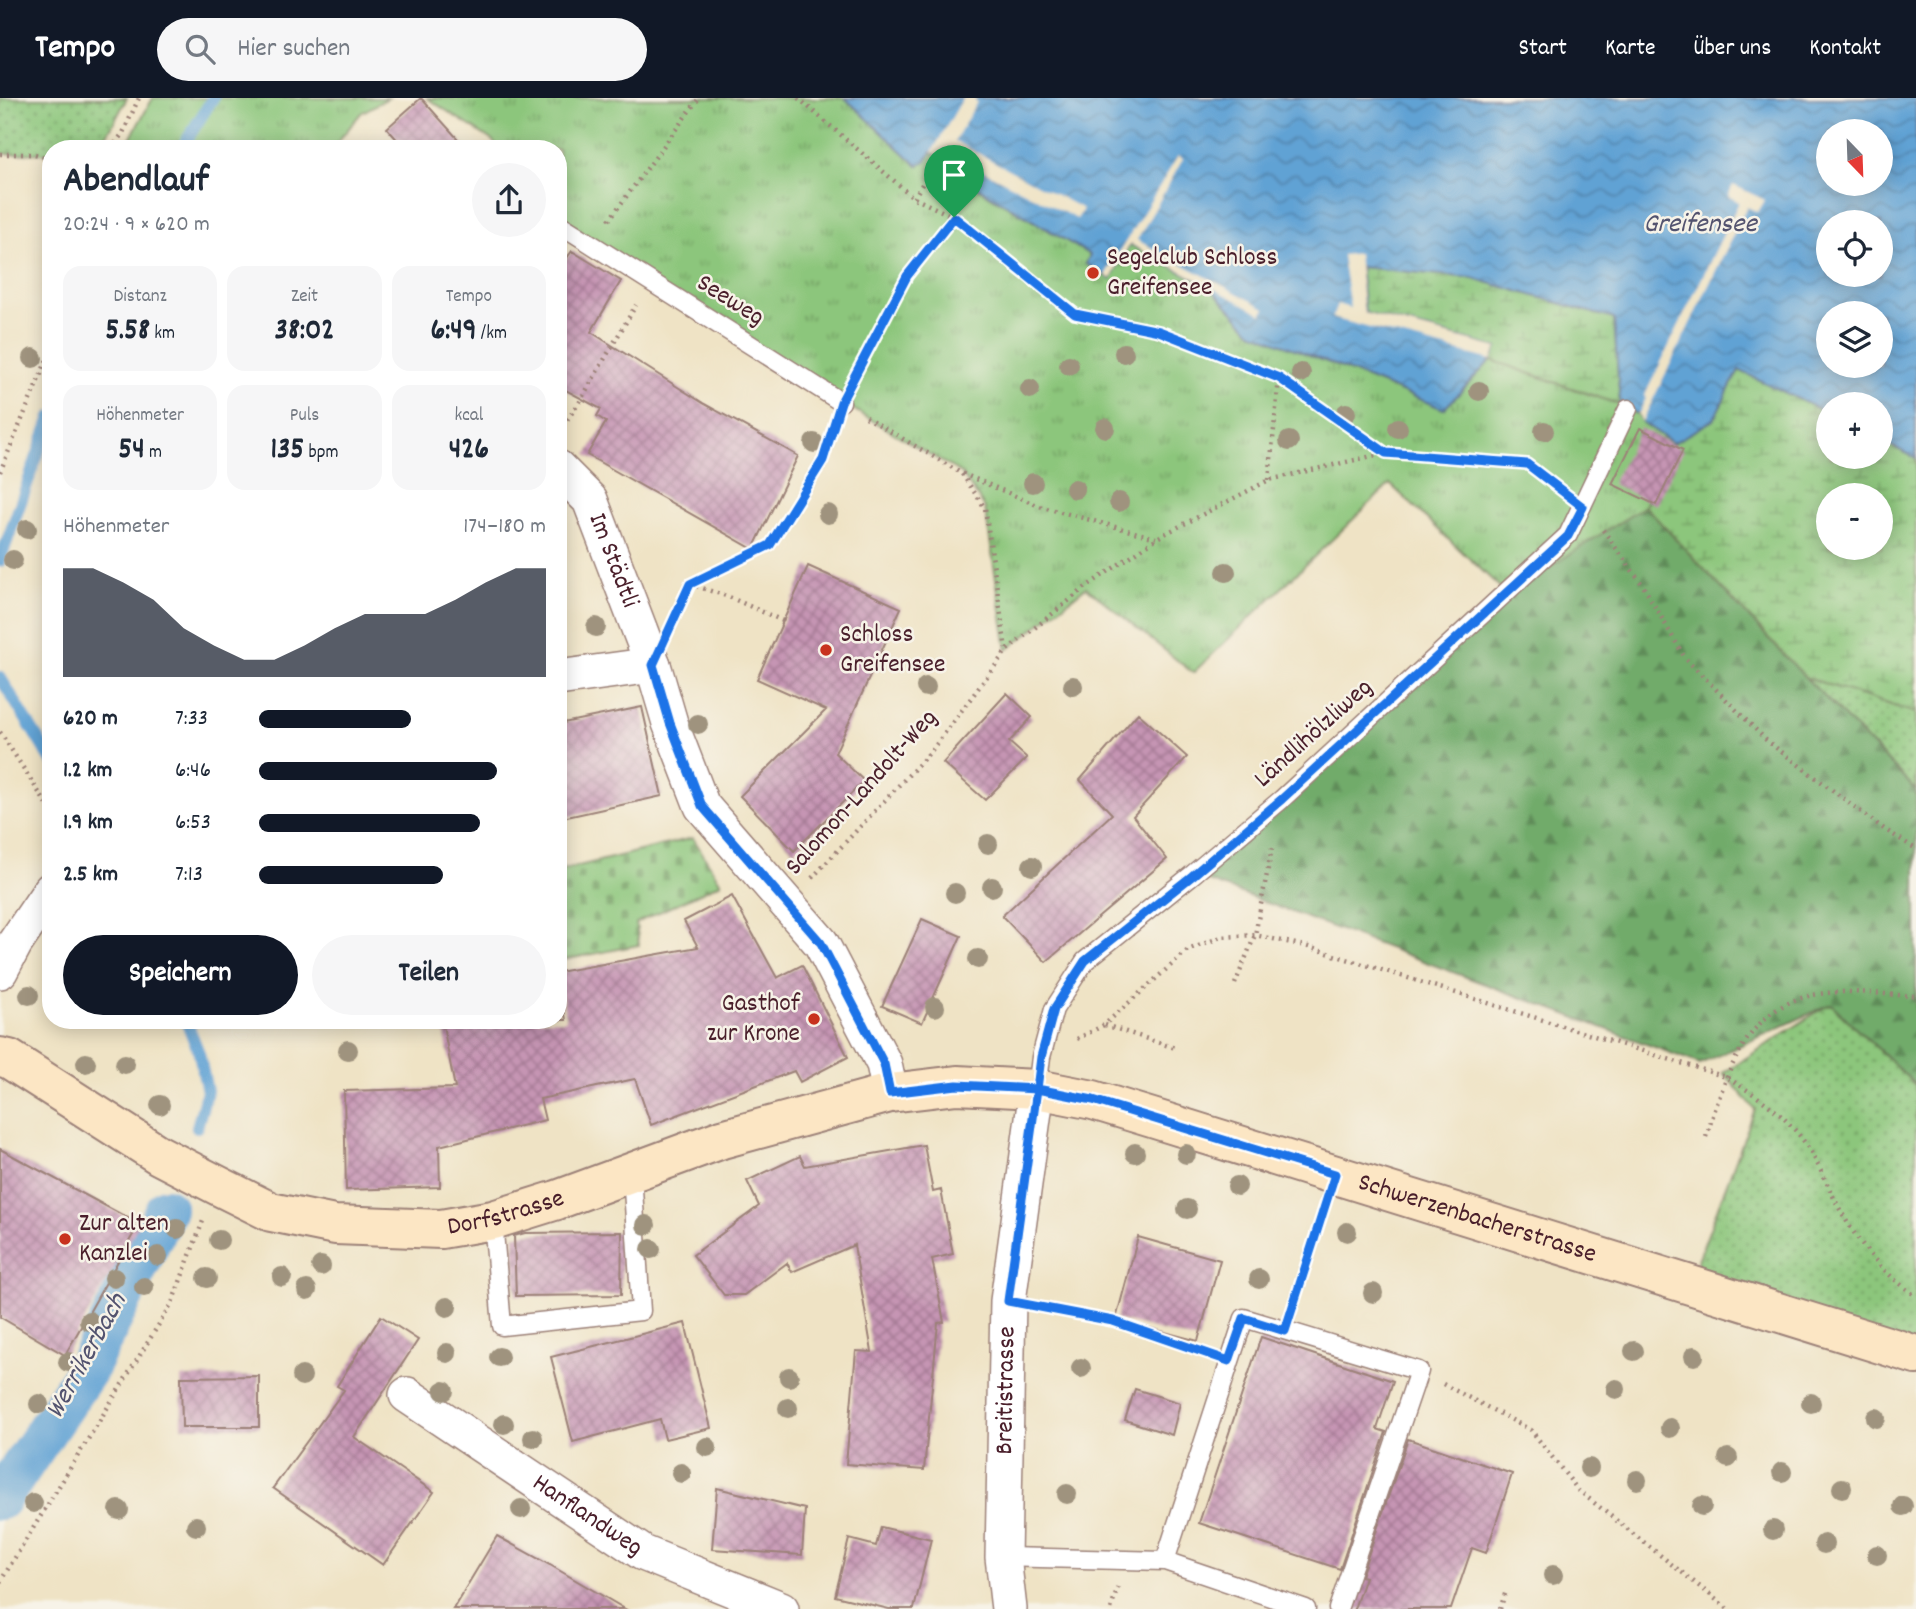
<!DOCTYPE html>
<html lang="de">
<head>
<meta charset="utf-8">
<style>
	:root { --surface:#fff; --page:#f6f6f7; --text:#1f2937; --muted:#747a83; --accent:#111827 }
	body { margin:0; font-family:Dekko,sans-serif; background:var(--page); color:var(--text); height:100vh; display:flex; flex-direction:column; font-size:26px; white-space:nowrap }
	* { box-sizing:border-box; margin:0 }
	p { font-size:23px; color:var(--muted) }
	.icon { flex:none; width:38px; height:38px; fill:none; stroke:currentColor; stroke-width:2; stroke-linecap:round; stroke-linejoin:round }
	.map { position:relative; flex:1; overflow:hidden }
	.panel { position:absolute; left:42px; top:42px; width:525px; height:889px; display:flex; flex-direction:column; background:var(--surface); border-radius:28px; box-shadow:0 4px 18px #0003 }
	.panel>* { flex:none }
	.needle { width:46px; rotate:157deg }
	.controls { position:absolute; left:1816px; top:21px; display:grid; gap:14px }
	.controls a { display:grid; place-items:center; width:77px; height:77px; border-radius:50%; background:var(--surface); box-shadow:0 4px 18px #0003; font-size:35px }
	.pin { position:absolute; display:grid; place-items:center; width:60px; height:60px; color:#fff; margin:-72px -30px; border-radius:50% 50% 50% 0; rotate:-45deg; box-shadow:0 0 7px #0007 }
	.pin .icon { rotate:45deg }
	.round { display:grid; place-items:center; flex:none; width:74px; height:74px; border-radius:37px; background:var(--page) }
	.summary { display:flex; align-items:center; justify-content:space-between; height:119px; padding:0 21px }
	h1 { font-size:38px; font-weight:700; line-height:52px }
	.figures { display:grid; grid-template-columns:repeat(3,1fr); gap:10px; height:119px; padding:7px 21px }
	.figures div { display:grid; align-content:center; border-radius:18px; background:var(--page); text-align:center }
	.figures b { font-size:30px; font-weight:700 }
	.figures small { font-size:19px; font-weight:400 }
	.figures p { font-size:19px }
	.chart { height:196px; padding:14px 21px }
	.chart p { display:flex; justify-content:space-between }
	.chart svg { width:100%; height:126px; margin-top:7px; fill:var(--accent); opacity:.7 }
	.cta { display:flex; gap:14px; margin-top:auto; padding:14px 21px }
	.cta a { flex:1; height:80px; border-radius:42px; background:var(--accent); color:#fff; font-size:28px; font-weight:700; line-height:80px; text-align:center }
	.cta a+a { background:var(--page); color:var(--text) }
	ul { padding:0 21px; list-style:none; font-size:23px }
	li { display:grid; grid-template-columns:112px 84px 1fr; align-items:center; height:52px }
	li i { height:18px; border-radius:9px; background:var(--accent) }
	header { display:flex; align-items:center; gap:42px; box-sizing:border-box; height:98px; padding:0 35px; background:var(--accent); color:#fff }
	header strong { font-size:33px }
	nav { display:flex; gap:38px; margin-inline-start:auto; font-size:24px }
	.search { width:490px; height:63px; background:var(--page); display:flex; align-items:center; gap:18px; box-sizing:border-box; padding:0 24px; border-radius:38px; color:var(--muted); font-size:26px }
	.map>svg:first-child { display:block }
</style>
</head>
<body>
<header>
<strong>Tempo</strong>
<div class="search"><svg class="icon" aria-label="search" viewBox="0 0 24 24"><circle cx="10" cy="10" r="6"/><path d="M15 15l6 6"/></svg>Hier suchen</div>
<nav><a>Start</a><a>Karte</a><a>Über uns</a><a>Kontakt</a></nav>
</header>
<div class="map">
<svg width="1916" height="1511" viewBox="0 0 1916 1511">
	<defs>
		<pattern id="grass-dots" width="8" height="8" patternUnits="userSpaceOnUse" patternTransform="scale(1.75)"><rect width="8" height="8" fill="#8cc67b"/><path d="M2 2h.1M6 6h.1" fill="none" stroke="#74a065" stroke-width="1.8" stroke-linecap="round"/></pattern>
		<pattern id="forest-firs" width="22" height="20" patternUnits="userSpaceOnUse" patternTransform="scale(1.75)"><rect width="22" height="20" fill="#71ab6b"/><path d="M5 1l3.5 6h-7zM16 11l3.5 6h-7z" fill="#5f8b58"/></pattern>
		<pattern id="wetland-marsh" width="20" height="14" patternUnits="userSpaceOnUse" patternTransform="scale(1.75)"><rect width="20" height="14" fill="#8cc67b"/><path d="M1 5h8M5 5V1M11 12h8M15 12V8" fill="none" stroke="#74a065"/></pattern>
		<pattern id="cemetery-stones" width="16" height="16" patternUnits="userSpaceOnUse" patternTransform="scale(1.75)"><rect width="16" height="16" fill="#8cc67b"/><path d="M2 7V4a2 2 0 0 1 4 0v3zM10 15v-3a2 2 0 0 1 4 0v3z" fill="#74a065"/></pattern>
		<pattern id="park-tufts" width="24" height="20" patternUnits="userSpaceOnUse" patternTransform="scale(1.75)"><rect width="24" height="20" fill="#8cc67b"/><path d="M3 7l-1-3M5 7V3M7 7l1-3M15 17l-1-3M17 17v-4M19 17l1-3" fill="none" stroke="#74a065"/></pattern>
		<pattern id="water-waves" width="16" height="10" patternUnits="userSpaceOnUse" patternTransform="scale(1.75)"><rect width="16" height="10" fill="#60a2d4"/><path d="M0 5q4-4 8 0t8 0" fill="none" stroke="#5183ac"/></pattern>
		<pattern id="building-cross-hatch" width="8" height="8" patternUnits="userSpaceOnUse" patternTransform="scale(1.75)"><rect width="8" height="8" fill="#c695b4"/><path d="M0 0l8 8M0 8l8-8" fill="none" stroke="#a37993"/></pattern>
	</defs>
	<rect width="100%" height="100%" fill="#f7f3e8"/>
	<filter id="ink" filterUnits="userSpaceOnUse"><feTurbulence type="fractalNoise" baseFrequency=".0143" numOctaves="2"/><feDisplacementMap in="SourceGraphic" scale="14" xChannelSelector="R" yChannelSelector="G"/><feConvolveMatrix kernelMatrix="1 2 1 2 8 2 1 2 1" color-interpolation-filters="sRGB"/></filter>
	<filter id="wash" filterUnits="userSpaceOnUse"><feTurbulence type="fractalNoise" baseFrequency=".00686" numOctaves="4" result="noise"/><feDisplacementMap in="SourceGraphic" scale="28" xChannelSelector="R" yChannelSelector="G"/><feGaussianBlur stdDeviation="1.57" result="paint"/><feColorMatrix in="noise" values="0 0 0 0 0 0 0 0 0 0 0 0 0 0 0 0 0 1.4 0 .05"/><feComposite in="paint" operator="in"/></filter>
	<g filter="url(#wash)">
		<rect width="100%" height="100%" fill="#efe3c5"/>
		<path fill="url(#grass-dots)" stroke="#6b7253" stroke-width="2" d="M0,0H127C101,48 107,51 51,51V55L0,56Z
			M1805,579L1916,615V692Z
			M1831,905L1916,988V1257L1689,1186L1755,1011L1723,975Z"/>
		<path fill="url(#forest-firs)" stroke="#5e654b" stroke-width="2" d="M1645,408L1805,579L1916,692V987L1831,906L1700,966L1192,777L1507,496Z"/>
		<path fill="url(#wetland-marsh)" stroke="#6b7253" stroke-width="2" fill-rule="evenodd" d="M1360,169L1472,180L1614,221L1620,307L1491,262L1496,250L1364,215Z
			M1739,272L1829,316V359H1881V343L1916,360V615L1805,579L1645,408L1673,345L1713,322ZM1829,397H1881V450H1829Z"/>
		<path fill="url(#cemetery-stones)" stroke="#6b7253" stroke-width="2" d="M693,740L721,785L636,825L639,847L558,863V773Z"/>
		<path fill="url(#park-tufts)" stroke="#6b7253" stroke-width="2" d="M153,0H388L361,15L332,51H124Z
			M427,0H845L918,68L926,63L932,54L950,64L947,72L1090,157L1086,166L1111,180L1129,146L1209,188L1252,234L1444,311L1491,262L1620,307L1638,317L1642,324L1673,345L1645,408L1507,496L1390,386L1193,575L1086,489L1007,552L985,410L961,375L841,304L558,125V51H499L493,43Z"/>
		<path fill="url(#water-waves)" stroke="#556080" stroke-width="2" fill-rule="evenodd" d="M845,0H1916V360L1881,343V306H1829V316L1739,272L1713,322L1673,345L1642,324L1638,316L1620,307L1614,221L1472,180L1360,169L1365,215L1497,250L1491,262L1444,311L1252,234L1209,188L1130,146L1111,181L1086,166L1090,157L947,71L950,64L932,54L926,63L918,68ZM1829,33H1881V86H1829ZM1829,124H1881V177H1829ZM1829,215H1881V268H1829Z"/>
		<path fill="#efe3c5" d="M963,0H976L975,2L977,4L955,43L1083,111L1077,121L949,55L945,61L932,54Z
			M1178,58L1183,61L1137,142L1265,210L1262,216L1130,146L1111,181L1105,177Z
			M1733,87L1765,102L1758,114L1747,109L1642,324L1638,317L1646,300L1644,299L1739,104L1728,98Z
			M1358,155L1364,215L1497,250L1491,262L1332,220L1337,206L1350,210L1342,157Z"/>
		<g fill="none" stroke-linecap="round" stroke-linejoin="round">
			<path stroke="#60a2d4" stroke-width="12" d="M181,51L213,0
				M0,463L51,319
				M0,579L51,662
				M186,922L199,955L207,993L197,1029"/>
			<path stroke="#60a2d4" stroke-width="42" d="M0,1401L85,1275L166,1111"/>
		</g>
		<g id="blocks">
			<path fill="url(#building-cross-hatch)" d="M421,0L467,51H405L387,30Z
				M572,153L621,183L591,234L703,305L798,358L753,451L587,357L606,324L597,318L601,311L558,288V172Z
				M1640,330L1683,352L1656,407L1612,386Z
				M808,468L901,510L835,655L864,683L794,753L740,698L826,612L757,581Z
				M1007,595L1032,619L1009,644L1027,660L985,702L943,665Z
				M642,609L662,698L558,721V626Z
				M1138,615L1187,659L1133,718L1167,761L1046,864L1002,818L1112,716L1080,682Z
				M732,798L777,880L802,867L848,959L800,984L794,973L651,1027L635,981L540,1001L545,1022L439,1048L440,1089L346,1092L344,993L455,990L442,922H566L558,874L698,849L684,823Z
				M922,821L961,838L922,925L882,908Z
				M924,1047L933,1094L941,1092L953,1156L932,1161L944,1224L938,1225L924,1372L846,1366L856,1253L872,1254L854,1147L792,1174L787,1165L744,1197H724L693,1157L759,1108L747,1083L800,1058L805,1068Z
				M0,1051L139,1126L65,1257L0,1219Z
				M622,1134L621,1197L516,1198L514,1138L525,1135Z
				M1138,1139L1220,1162L1198,1243L1116,1221Z
				M381,1218L418,1242L354,1339L434,1394L383,1467L273,1390L344,1292L337,1288Z
				M685,1225L711,1330L665,1341L660,1321L573,1344L551,1259Z
				M1261,1239L1393,1283L1377,1331L1386,1334L1340,1471L1199,1425Z
				M259,1278V1329H182L181,1279Z
				M1135,1291L1180,1305L1172,1337L1125,1322Z
				M1408,1341L1512,1376L1486,1455L1472,1450L1451,1511H1354L1365,1479L1361,1478Z
				M717,1390L805,1411L802,1457L712,1451Z
				M881,1429L931,1441L914,1511H889L835,1498L849,1441L876,1448Z
				M497,1438L550,1467L625,1511H453Z"/>
		</g>
	</g>
	<g filter="url(#ink)">
		<use href="#blocks" fill-opacity="0" stroke="#9c8178" stroke-width="2"/>
		<g fill="none" stroke-linecap="round" stroke-linejoin="round">
			<g stroke="#9c8178" stroke-width="21">
				<path id="lane" d="M558,125L841,304
					M1037,991L1041,959L1054,911L1085,863L1192,777L1282,701L1568,437L1628,311
					M493,1122L502,1228L641,1213L632,1076
					M1003,1459L1165,1463L1244,1220L1419,1273L1338,1511
					M1165,1463L1306,1511"/>
			</g>
			<g stroke="#9c8178" stroke-width="38">
				<g id="street">
					<path id="s1" d="M558,370L590,402L653,567L670,625L702,708L821,845L884,966L890,995"/>
					<path d="M558,580L653,567"/>
					<path d="M0,873L15,845L51,792"/>
					<path id="s2" d="M407,1297L643,1455L781,1511"/>
					<path id="s3" d="M1009,1511L1003,1459L1008,1203L1037,991"/>
				</g>
			</g>
			<g stroke="#9c8178" stroke-width="42">
				<g id="secondary">
					<path id="s4" d="M0,959L9,961L159,1057L217,1087L271,1114L335,1127L441,1131L493,1122L557,1102L722,1041L890,995L957,987L1037,991L1093,1002L1152,1020L1916,1257"/>
				</g>
			</g>
			<path stroke="#9c8178" stroke-width="4.5" stroke-dasharray="2 5" stroke-linecap="butt" d="M798,0L914,100L954,119
				M111,51L123,35L139,0
				M0,56H35L51,61
				M914,100L935,64
				M609,122L699,0
				M855,278L907,178L954,119L1075,216L1159,233L1279,280L1386,355L1527,366L1559,390
				M866,319L961,375L1039,408L1156,440
				M559,333L579,305L636,207
				M0,374L51,252
				M962,376L985,410L1006,551
				M1269,382L1279,280
				M1603,432L1642,486L1685,560L1767,643L1884,731L1916,751
				M690,486L729,499L783,523
				M675,518L690,486L770,447L823,363L833,332
				M0,634L51,713
				M812,780L932,652L1007,552L1086,489L1157,440L1269,382L1385,355
				M1235,886L1255,837L1272,750
				M1105,927L1178,951
				M1077,941L1104,927L1188,852L1221,839L1255,837L1305,848L1726,979C1751,994 1775,1009 1794,1031C1816,1055 1826,1087 1842,1115C1861,1149 1884,1176 1916,1198
				M1706,1039C1726,979 1745,906 1819,896C1850,891 1884,897 1916,898
				M1294,1205L1323,1114
				M1044,1210L1113,1223L1203,1254
				M1443,1286L1531,1332L1578,1392L1728,1511
				M0,1484L172,1205L203,1123
				M1111,1511L1118,1489
				M1500,1511L1506,1493"/>
			<use href="#lane" stroke="#fff" stroke-width="18"/>
			<use href="#street" stroke="#fff" stroke-width="35"/>
			<use href="#secondary" stroke="#fce6c4" stroke-width="38"/>
		</g>
		<g fill="#9f937e">
			<circle cx="1124" cy="255" r="10"/>
			<circle cx="33" cy="260" r="10"/>
			<circle cx="1069" cy="267" r="10"/>
			<circle cx="1301" cy="275" r="10"/>
			<circle cx="1030" cy="291" r="10"/>
			<circle cx="1479" cy="293" r="10"/>
			<circle cx="1346" cy="315" r="10"/>
			<circle cx="1105" cy="330" r="10"/>
			<circle cx="1398" cy="330" r="10"/>
			<circle cx="1544" cy="333" r="10"/>
			<circle cx="1289" cy="343" r="10"/>
			<circle cx="814" cy="345" r="10"/>
			<circle cx="1033" cy="385" r="10"/>
			<circle cx="1075" cy="391" r="10"/>
			<circle cx="1119" cy="404" r="10"/>
			<circle cx="828" cy="416" r="10"/>
			<circle cx="27" cy="431" r="10"/>
			<circle cx="13" cy="462" r="10"/>
			<circle cx="1226" cy="474" r="10"/>
			<circle cx="596" cy="529" r="10"/>
			<circle cx="1073" cy="588" r="10"/>
			<circle cx="926" cy="589" r="10"/>
			<circle cx="698" cy="626" r="10"/>
			<circle cx="988" cy="746" r="10"/>
			<circle cx="1032" cy="768" r="10"/>
			<circle cx="992" cy="789" r="10"/>
			<circle cx="955" cy="795" r="10"/>
			<circle cx="978" cy="861" r="10"/>
			<circle cx="29" cy="897" r="10"/>
			<circle cx="935" cy="909" r="10"/>
			<circle cx="348" cy="952" r="10"/>
			<circle cx="86" cy="965" r="10"/>
			<circle cx="125" cy="966" r="10"/>
			<circle cx="160" cy="1007" r="10"/>
			<circle cx="1135" cy="1055" r="10"/>
			<circle cx="1186" cy="1056" r="10"/>
			<circle cx="1237" cy="1088" r="10"/>
			<circle cx="1187" cy="1111" r="10"/>
			<circle cx="646" cy="1127" r="10"/>
			<circle cx="177" cy="1131" r="10"/>
			<circle cx="1347" cy="1134" r="10"/>
			<circle cx="219" cy="1142" r="10"/>
			<circle cx="651" cy="1151" r="10"/>
			<circle cx="158" cy="1158" r="10"/>
			<circle cx="321" cy="1168" r="10"/>
			<circle cx="282" cy="1179" r="10"/>
			<circle cx="114" cy="1180" r="10"/>
			<circle cx="207" cy="1180" r="10"/>
			<circle cx="1259" cy="1181" r="10"/>
			<circle cx="144" cy="1189" r="10"/>
			<circle cx="307" cy="1192" r="10"/>
			<circle cx="1373" cy="1195" r="10"/>
			<circle cx="447" cy="1209" r="10"/>
			<circle cx="89" cy="1223" r="10"/>
			<circle cx="1634" cy="1253" r="10"/>
			<circle cx="447" cy="1255" r="10"/>
			<circle cx="1694" cy="1258" r="10"/>
			<circle cx="499" cy="1259" r="10"/>
			<circle cx="68" cy="1264" r="10"/>
			<circle cx="1081" cy="1270" r="10"/>
			<circle cx="302" cy="1278" r="10"/>
			<circle cx="789" cy="1279" r="10"/>
			<circle cx="1616" cy="1291" r="10"/>
			<circle cx="444" cy="1293" r="10"/>
			<circle cx="1811" cy="1305" r="10"/>
			<circle cx="39" cy="1306" r="10"/>
			<circle cx="788" cy="1310" r="10"/>
			<circle cx="1876" cy="1320" r="10"/>
			<circle cx="504" cy="1326" r="10"/>
			<circle cx="1670" cy="1330" r="10"/>
			<circle cx="533" cy="1340" r="10"/>
			<circle cx="707" cy="1349" r="10"/>
			<circle cx="1728" cy="1360" r="10"/>
			<circle cx="1589" cy="1370" r="10"/>
			<circle cx="1782" cy="1374" r="10"/>
			<circle cx="681" cy="1375" r="10"/>
			<circle cx="1637" cy="1382" r="10"/>
			<circle cx="1842" cy="1390" r="10"/>
			<circle cx="1067" cy="1396" r="10"/>
			<circle cx="33" cy="1405" r="10"/>
			<circle cx="1702" cy="1408" r="10"/>
			<circle cx="1903" cy="1408" r="10"/>
			<circle cx="521" cy="1411" r="10"/>
			<circle cx="119" cy="1412" r="10"/>
			<circle cx="196" cy="1428" r="10"/>
			<circle cx="1773" cy="1432" r="10"/>
			<circle cx="1824" cy="1446" r="10"/>
			<circle cx="1877" cy="1457" r="10"/>
			<circle cx="1553" cy="1477" r="10"/>
		</g>
	</g>
	<g fill="none" stroke-linecap="round" stroke-linejoin="round" filter="url(#ink)">
		<g stroke="#fff" stroke-width="14">
			<path id="route" d="M954,119L907,178L841,304L823,362L770,447L690,486L653,567L670,625L702,708L821,845L884,966L890,995L957,987L1037,991L1008,1203L1113,1223L1229,1263L1244,1220L1285,1233L1335,1076L1093,1002L1037,991L1041,959L1054,911L1085,863L1192,778L1282,701L1568,438L1583,409L1527,366L1386,355L1279,280L1159,233L1075,216L954,119"/>
		</g>
		<use href="#route" stroke="#1a73e8" stroke-width="9"/>
	</g>
	<g fill="#c8321e" stroke="#f7f3e8" stroke-width="2.5">
		<circle cx="1093" cy="175" r="7"/>
		<circle cx="826" cy="552" r="7"/>
		<circle cx="814" cy="921" r="7"/>
		<circle cx="65" cy="1141" r="7"/>
	</g>
	<g text-anchor="middle" dominant-baseline="central" stroke-width="5" stroke-linejoin="round" paint-order="stroke">
		<g font-size="26" fill="#4a1f2b" stroke="#f7f3e8" text-anchor="start">
			<text x="1107" y="160">Segelclub Schloss<tspan x="1107" dy="30">Greifensee</tspan></text>
			<text x="840" y="537">Schloss<tspan x="840" dy="30">Greifensee</tspan></text>
			<text x="800" y="906" text-anchor="end">Gasthof<tspan x="800" dy="30">zur Krone</tspan></text>
			<text x="79" y="1126">Zur alten<tspan x="79" dy="30">Kanzlei</tspan></text>
		</g>
		<g font-size="26" fill="#4a1f2b" stroke="#f7f3e8">
			<text transform="translate(730 203) rotate(32)">Seeweg</text>
			<text stroke="none"><textPath href="#s1" startOffset="110">Im Städtli</textPath></text>
			<text transform="translate(1314 636) rotate(-42)">Ländlihölzliweg</text>
			<text transform="translate(862 695) rotate(-48)">Salomon-Landolt-Weg</text>
			<text stroke="none"><textPath href="#s4" startOffset="551">Dorfstrasse</textPath></text>
			<text stroke="none"><textPath href="#s4" startOffset="1561">Schwerzenbacherstrasse</textPath></text>
			<text stroke="none"><textPath href="#s3" startOffset="219">Breitistrasse</textPath></text>
			<text stroke="none"><textPath href="#s2" startOffset="217">Hanflandweg</textPath></text>
		</g>
		<g font-size="28" font-style="italic" fill="#53536f" stroke="#f7f3e8">
			<text x="1700" y="128">Greifensee</text>
			<text transform="translate(88 1259) rotate(-61)">Werrikerbach</text>
		</g>
	</g>
</svg>
<div class="controls">
<a><svg class="needle" viewBox="-14 -14 28 28"><path d="M0-13l5 13h-10z" fill="#e53935"/><path d="M0 13l5-13h-10z" fill="#747a83"/></svg></a>
<a><svg class="icon" aria-label="locate" viewBox="0 0 24 24"><circle cx="12" cy="12" r="6"/><path d="M12 2v4M12 18v4M2 12h4M18 12h4"/></svg></a>
<a><svg class="icon" aria-label="layers" viewBox="0 0 24 24"><path d="M12 4l9 5-9 5-9-5zM3 14l9 5 9-5"/></svg></a>
<a>+</a>
<a>−</a>
</div>
<div class="pin" style="left:954px;top:119px;background:#1e9e55"><svg class="icon" aria-label="arrive" viewBox="0 0 24 24"><path d="M6 21V4h12l-3 4 3 4H6"/></svg></div>
<section class="panel">
<div class="summary"><div><h1>Abendlauf</h1><p>20:24 · 9 × 620 m</p></div><a class="round"><svg class="icon" aria-label="share" viewBox="0 0 24 24"><path d="M12 15V3M7 8l5-5 5 5M5 13v7h14v-7"/></svg></a></div>
<div class="figures">
<div><p>Distanz</p><b>5.58<small> km</small></b></div>
<div><p>Zeit</p><b>38:02</b></div>
<div><p>Tempo</p><b>6:49<small> /km</small></b></div>
</div>
<div class="figures">
<div><p>Höhenmeter</p><b>54<small> m</small></b></div>
<div><p>Puls</p><b>135<small> bpm</small></b></div>
<div><p>kcal</p><b>426</b></div>
</div>
<div class="chart"><p><span>Höhenmeter</span>174–180 m</p>
<svg viewBox="0 0 160 44" preserveAspectRatio="none"><path d="M0 44V6L10 6L20 11L30 17L40 27L50 33L60 38L70 38L80 33L90 27L100 22L110 22L120 22L130 17L140 11L150 6L160 6V44z"/></svg>
</div>
<ul>
<li><b>620 m</b>7:33<i style="width:53%"></i></li>
<li><b>1.2 km</b>6:46<i style="width:83%"></i></li>
<li><b>1.9 km</b>6:53<i style="width:77%"></i></li>
<li><b>2.5 km</b>7:13<i style="width:64%"></i></li>
</ul>
<div class="cta"><a>Speichern</a><a>Teilen</a></div>
</section>
</div>
</body>
</html>
